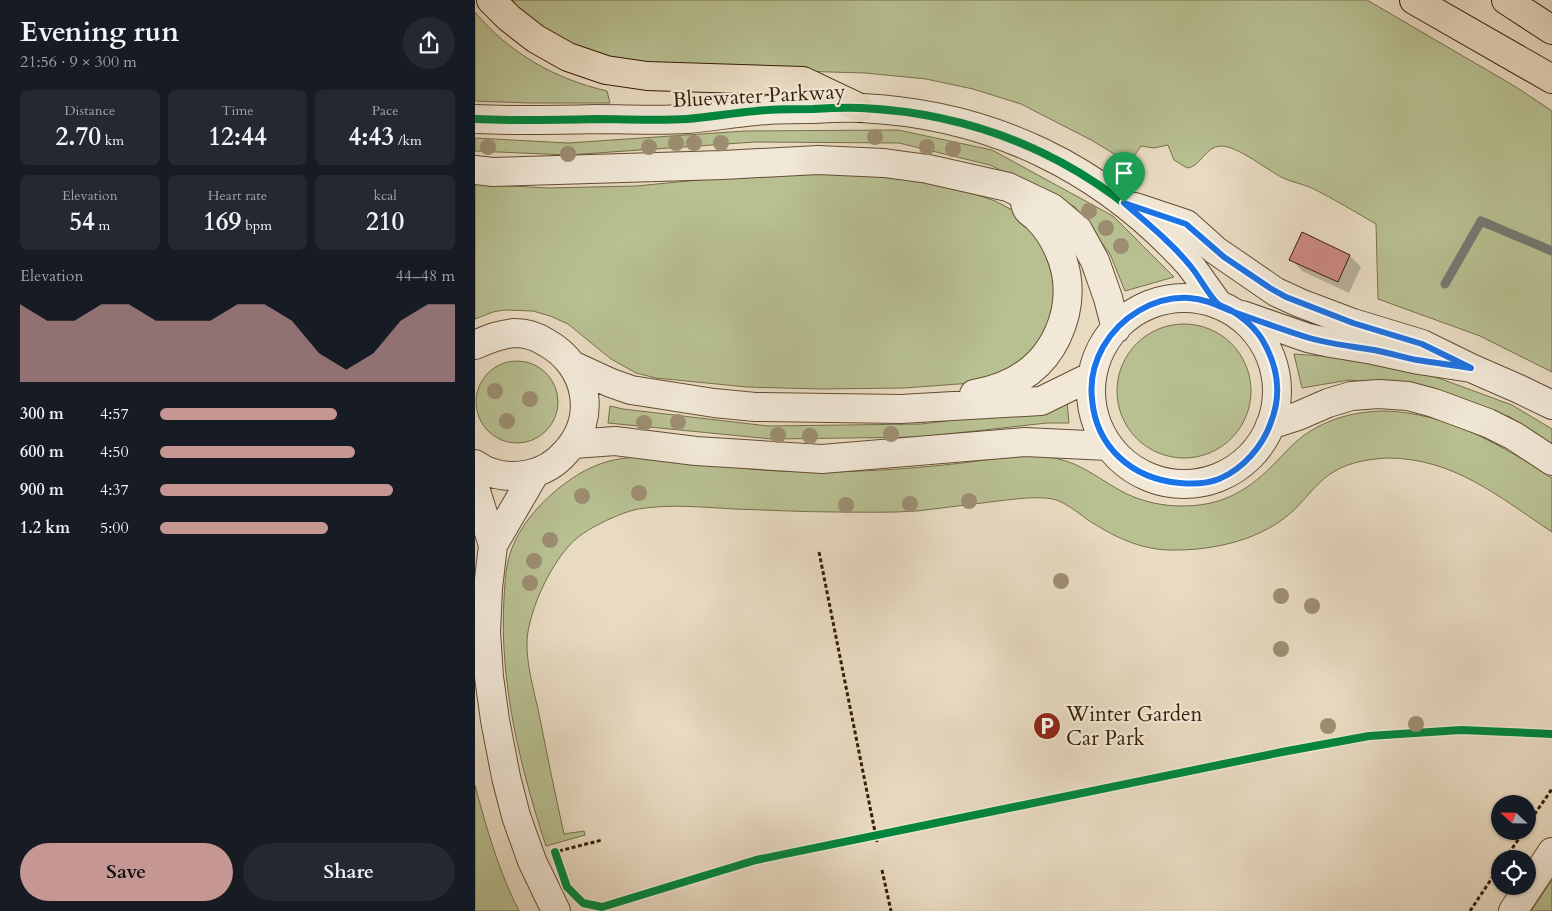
<!DOCTYPE html>
<html lang="en">
<head>
<meta charset="utf-8">
<style>
	:root { --surface:#171b24; --page:#242831; --text:#f1f3f6; --muted:#9ea1a6; --accent:#c59692 }
	body { margin:0; font-family:Cardo,serif; background:var(--page); color:var(--text); height:100vh; display:flex; flex-direction:column; font-size:19px; white-space:nowrap }
	* { box-sizing:border-box; margin:0 }
	p { font-size:16px; color:var(--muted) }
	.icon { flex:none; width:28px; height:28px; fill:none; stroke:currentColor; stroke-width:2; stroke-linecap:round; stroke-linejoin:round }
	.map { position:relative; flex:1; overflow:hidden }
	.sheet { display:flex; flex-direction:column; background:var(--surface); width:475px }
	.sheet>* { flex:none }
	.needle { width:32px; rotate:292deg }
	.buttons { position:absolute; left:1016px; top:795px; display:grid; gap:10px }
	.buttons a { display:grid; place-items:center; width:45px; height:45px; border-radius:50%; background:var(--surface); box-shadow:0 1px 4px #0004; font-size:25px }
	.pin { position:absolute; display:grid; place-items:center; width:42px; height:42px; color:#fff; margin:-51px -21px; border-radius:50% 50% 50% 0; rotate:-45deg; box-shadow:0 0 5px #0007 }
	.pin .icon { rotate:45deg }
	.round { display:grid; place-items:center; flex:none; width:52px; height:52px; border-radius:26px; background:var(--page) }
	.overview { display:flex; align-items:center; justify-content:space-between; height:85px; padding:0 20px }
	h1 { font-size:28px; font-weight:700; line-height:38px }
	.metrics { display:grid; grid-template-columns:repeat(3,1fr); gap:8px; height:85px; padding:5px 20px }
	.metrics div { display:grid; align-content:center; border-radius:8px; background:var(--page); text-align:center }
	.metrics b { font-size:25px; font-weight:700 }
	.metrics small { font-size:14px; font-weight:400 }
	.metrics p { font-size:14px }
	.chart { height:140px; padding:10px 20px }
	.chart p { display:flex; justify-content:space-between }
	.chart svg { width:100%; height:90px; margin-top:5px; fill:var(--accent); opacity:.7 }
	.primary-button { display:flex; gap:10px; margin-top:auto; padding:10px 20px }
	.primary-button a { flex:1; height:58px; border-radius:30px; background:var(--accent); color:#111; font-size:20px; font-weight:700; line-height:58px; text-align:center }
	.primary-button a+a { background:var(--page); color:var(--text) }
	ul { padding:0 20px; list-style:none; font-size:16px }
	li { display:grid; grid-template-columns:80px 60px 1fr; align-items:center; height:38px }
	li i { height:12px; border-radius:6px; background:var(--accent) }
	main { display:flex; flex:1; min-height:0 }
	.map>svg:first-child { display:block }
</style>
</head>
<body>
<main>
<section class="sheet">
<div class="overview"><div><h1>Evening run</h1><p>21:56 · 9 × 300 m</p></div><a class="round"><svg class="icon" aria-label="share" viewBox="0 0 24 24"><path d="M12 15V3M7 8l5-5 5 5M5 13v7h14v-7"/></svg></a></div>
<div class="metrics">
<div><p>Distance</p><b>2.70<small> km</small></b></div>
<div><p>Time</p><b>12:44</b></div>
<div><p>Pace</p><b>4:43<small> /km</small></b></div>
</div>
<div class="metrics">
<div><p>Elevation</p><b>54<small> m</small></b></div>
<div><p>Heart rate</p><b>169<small> bpm</small></b></div>
<div><p>kcal</p><b>210</b></div>
</div>
<div class="chart"><p><span>Elevation</span>44–48 m</p>
<svg viewBox="0 0 160 44" preserveAspectRatio="none"><path d="M0 44V6L10 14L20 14L30 6L40 6L50 14L60 14L70 14L80 6L90 6L100 14L110 30L120 38L130 30L140 14L150 6L160 6V44z"/></svg>
</div>
<ul>
<li><b>300 m</b>4:57<i style="width:60%"></i></li>
<li><b>600 m</b>4:50<i style="width:66%"></i></li>
<li><b>900 m</b>4:37<i style="width:79%"></i></li>
<li><b>1.2 km</b>5:00<i style="width:57%"></i></li>
</ul>
<div class="primary-button"><a>Save</a><a>Share</a></div>
</section>
<div class="map">
<svg width="1077" height="911" viewBox="0 0 1077 911">
	<rect width="100%" height="100%" fill="#e9dbc2"/>
	<filter id="stains"><feTurbulence type="fractalNoise" baseFrequency=".004" numOctaves="4"/><feColorMatrix values="0 0 0 0 .2 0 0 0 0 .09 0 0 0 0 .02 0 0 0 .5 -.17"/></filter>
	<radialGradient id="worn" r=".72"><stop offset=".6" stop-color="#630" stop-opacity="0"/><stop offset="1" stop-color="#630" stop-opacity=".3"/></radialGradient>
	<path fill="#b8c092" stroke="#786f4a" d="M30,0H892L1041,87L1077,111V372L1005,336L903,299L901,224C880,212 859,199 837,188C827,184 817,182 808,178C792,170 763,146 746,146C730,146 726,167 712,168L699,160L693,145L679,148L666,146L654,163L618,141L546,104L498,89L451,79L390,73L179,67L99,50Z
		M0,12C34,53 80,79 132,91L135,103H53L0,101Z
		M423,130L517,150L638,216L699,277L650,291L635,254L600,207L515,165L424,143L280,142L93,155L0,151V138L93,143L270,131Z
		M338,173L417,175L488,190L520,201L545,214L558,225L585,289L564,351L511,382L429,388L345,389L272,387L181,378L161,373L136,359L93,324L75,316L58,311L29,310L18,312L0,319V184L73,188L161,186L255,177Z
		M642 391a67 67 0 1 1 134 0a67 67 0 1 1-134 0Z
		M819,354L860,357L936,368L1037,405L1077,429V444L1035,417L948,386L874,380L827,388Z
		M1 402a41 41 0 1 1 82 0a41 41 0 1 1-82 0Z
		M592,401L594,423H572L446,437L297,439L133,423L135,406L148,409L293,426L446,424L564,410Z
		M911,411C972,413 1028,446 1077,478V532C1024,497 979,458 912,458C895,459 875,462 860,471C845,479 833,496 821,508C789,540 738,551 694,550C663,549 638,536 613,520C602,512 590,502 578,499C560,496 541,499 523,501C496,504 469,508 442,511C415,513 388,512 361,512C327,512 293,510 259,509C226,507 195,504 163,509C147,512 115,527 102,538C78,558 54,609 52,640C51,664 59,690 64,714C72,754 80,794 89,834L109,831L110,835L71,846C45,767 24,681 29,598C30,581 31,563 37,548C45,527 61,508 78,493C99,475 122,461 151,458C173,455 198,461 220,463C260,468 299,472 340,472C386,472 432,469 478,464C511,461 546,452 579,458C608,463 627,482 652,494C669,502 688,506 707,506C744,506 770,493 796,467C807,456 816,445 828,436C853,418 882,411 911,411Z
		M0,785C11,827 24,872 44,911H0Z
		M1077,880V911H1056Z"/>
	<path fill="#0003" d="M875,256L886,267L874,293L827,271L816,259Z"/>
	<g fill="none" stroke-linecap="round" stroke-linejoin="round">
		<path stroke="#747a73" stroke-width="9" d="M970,284L1006,221L1077,251"/>
	</g>
	<path fill="#cc8982" stroke="#371e03" d="M827,232L875,255L863,282L814,260Z"/>
	<g fill="none" stroke-linecap="round" stroke-linejoin="round">
		<g stroke="#644d33" stroke-width="30">
			<path id="minor" d="M0,119C41,121 82,120 122,119C152,119 182,121 212,119C235,117 258,113 281,111C299,109 319,109 338,109C354,108 370,107 386,108C516,114 628,168 715,265C725,278 734,292 744,305
				M0,170L18,172L248,165L343,160L409,163L453,169L533,187L577,208L603,230L620,261L633,298L641,329
				M660,207L711,224L740,250L801,292L825,303L878,323L947,344L996,368
				M616 391a93 93 0 1 1 186 0a93 93 0 1 1-186 0Z
				M767,315L833,338L856,343L898,350L944,360L996,368L1044,389L1077,405
				M0,345C13,339 25,334 40,333C51,333 63,337 72,343C113,366 123,418 90,453C81,463 68,471 55,474C36,478 16,476 0,464
				M99,366L136,383L156,390L239,403L280,407L426,409L566,401L617,376
				M499,394C546,386 578,361 590,314C595,292 593,271 584,251C579,239 572,228 563,219C560,215 554,213 552,209C550,206 550,201 549,198
				M795,425L823,416L853,403L876,396L904,394L933,396L959,403L1013,423L1039,436L1077,461
				M99,444L140,441L221,451L347,459L550,442L633,446
				M60,473L18,545L13,588L11,632L14,677L20,720L31,777L41,816L57,861L81,911
				M0,488L18,545
				M1038,911L1077,852"/>
		</g>
		<g stroke="#371e03" stroke-width="30">
			<path id="major" d="M16,0L34,18L61,39L93,57L131,70L172,76L328,81L385,108
				M939,0L1077,79
				M1031,0L1077,30"/>
		</g>
		<path stroke="#371e03" stroke-width="3" stroke-dasharray="4 2.5" stroke-linecap="butt" d="M344,552L402,842
			M1052,825L1077,789
			M84,851L127,840
			M1030,859L1049,831
			M407,870L416,911
			M995,911L1025,866"/>
		<use href="#minor" stroke="#f1e8d7" stroke-width="28"/>
		<use href="#major" stroke="#e9dbc2" stroke-width="28"/>
		<g stroke="#f1e8d7" stroke-width="11">
			<path id="cycleway" d="M0,119C41,121 82,120 122,119C152,119 182,121 212,119C235,117 258,113 281,111C299,109 319,109 338,109C354,108 370,107 386,108C516,114 628,168 715,265C725,278 734,292 744,305
				M80,852L92,887L108,903L127,907L281,860L807,752L894,736L986,730L1077,734"/>
		</g>
		<use href="#cycleway" stroke="#00873e" stroke-width="8"/>
	</g>
	<g fill="#9d8e71">
		<circle cx="400" cy="137" r="8"/>
		<circle cx="201" cy="143" r="8"/>
		<circle cx="219" cy="143" r="8"/>
		<circle cx="246" cy="143" r="8"/>
		<circle cx="13" cy="147" r="8"/>
		<circle cx="174" cy="147" r="8"/>
		<circle cx="452" cy="147" r="8"/>
		<circle cx="478" cy="149" r="8"/>
		<circle cx="93" cy="154" r="8"/>
		<circle cx="614" cy="211" r="8"/>
		<circle cx="631" cy="228" r="8"/>
		<circle cx="646" cy="246" r="8"/>
		<circle cx="20" cy="391" r="8"/>
		<circle cx="55" cy="399" r="8"/>
		<circle cx="32" cy="421" r="8"/>
		<circle cx="203" cy="422" r="8"/>
		<circle cx="169" cy="423" r="8"/>
		<circle cx="416" cy="434" r="8"/>
		<circle cx="303" cy="435" r="8"/>
		<circle cx="335" cy="436" r="8"/>
		<circle cx="164" cy="493" r="8"/>
		<circle cx="107" cy="496" r="8"/>
		<circle cx="494" cy="501" r="8"/>
		<circle cx="435" cy="504" r="8"/>
		<circle cx="371" cy="505" r="8"/>
		<circle cx="75" cy="540" r="8"/>
		<circle cx="59" cy="561" r="8"/>
		<circle cx="586" cy="581" r="8"/>
		<circle cx="55" cy="583" r="8"/>
		<circle cx="806" cy="596" r="8"/>
		<circle cx="837" cy="606" r="8"/>
		<circle cx="806" cy="649" r="8"/>
		<circle cx="941" cy="724" r="8"/>
		<circle cx="853" cy="726" r="8"/>
	</g>
	<g fill="none" stroke-linecap="round" stroke-linejoin="round">
		<g stroke="#fff" stroke-width="10">
			<path id="route" d="M649,203C673,224 698,244 717,268C725,278 735,297 743,304C747,307 753,308 757,311C768,317 782,330 788,341C803,367 807,394 796,422C788,446 768,469 744,479C732,484 717,484 705,483C657,479 621,447 617,399C615,381 619,363 628,347C645,317 679,296 714,298C730,299 742,305 756,311C781,320 806,329 831,337C853,344 876,346 899,350C914,353 928,357 942,360C960,363 978,365 996,368L947,344L878,323L811,297L795,288L749,257L711,224L649,203"/>
		</g>
		<use href="#route" stroke="#1a73e8" stroke-width="6"/>
	</g>
	<defs>
		<g id="parking-disc" transform="scale(1.4375)"><circle r="9.5" fill="#8f2418" stroke="#f1e8d7"/><path d="M-3.5-5.5H1a3.5 3.5 0 0 1 0 7H-1V5.5H-3.5ZM-1-3.4V-.6H.8a1.4 1.4 0 0 0 0-2.8Z" fill="#fff"/></g>
	</defs>
	<g fill-rule="evenodd">
		<use href="#parking-disc" x="572" y="726"/>
	</g>
	<g text-anchor="middle" dominant-baseline="central" stroke-width="4.5" stroke-linejoin="round" paint-order="stroke">
		<g font-size="21" fill="#371e03" stroke="#f1e8d7">
			<text transform="translate(284 96) rotate(-3)">Bluewater Parkway</text>
		</g>
		<g font-size="21" fill="#371e03" stroke="#f1e8d7" text-anchor="start">
			<text x="591" y="714">Winter Garden<tspan x="591" dy="24">Car Park</tspan></text>
		</g>
	</g>
	<rect width="100%" height="100%" filter="url(#stains)"/>
	<rect width="100%" height="100%" fill="url(#worn)"/>
</svg>
<div class="buttons">
<a><svg class="needle" viewBox="-14 -14 28 28"><path d="M0-13l5 13h-10z" fill="#e53935"/><path d="M0 13l5-13h-10z" fill="#9ea1a6"/></svg></a>
<a><svg class="icon" aria-label="locate" viewBox="0 0 24 24"><circle cx="12" cy="12" r="6"/><path d="M12 2v4M12 18v4M2 12h4M18 12h4"/></svg></a>
</div>
<div class="pin" style="left:649px;top:203px;background:#1e9e55"><svg class="icon" aria-label="arrive" viewBox="0 0 24 24"><path d="M6 21V4h12l-3 4 3 4H6"/></svg></div>
</div>
</main>
</body>
</html>
